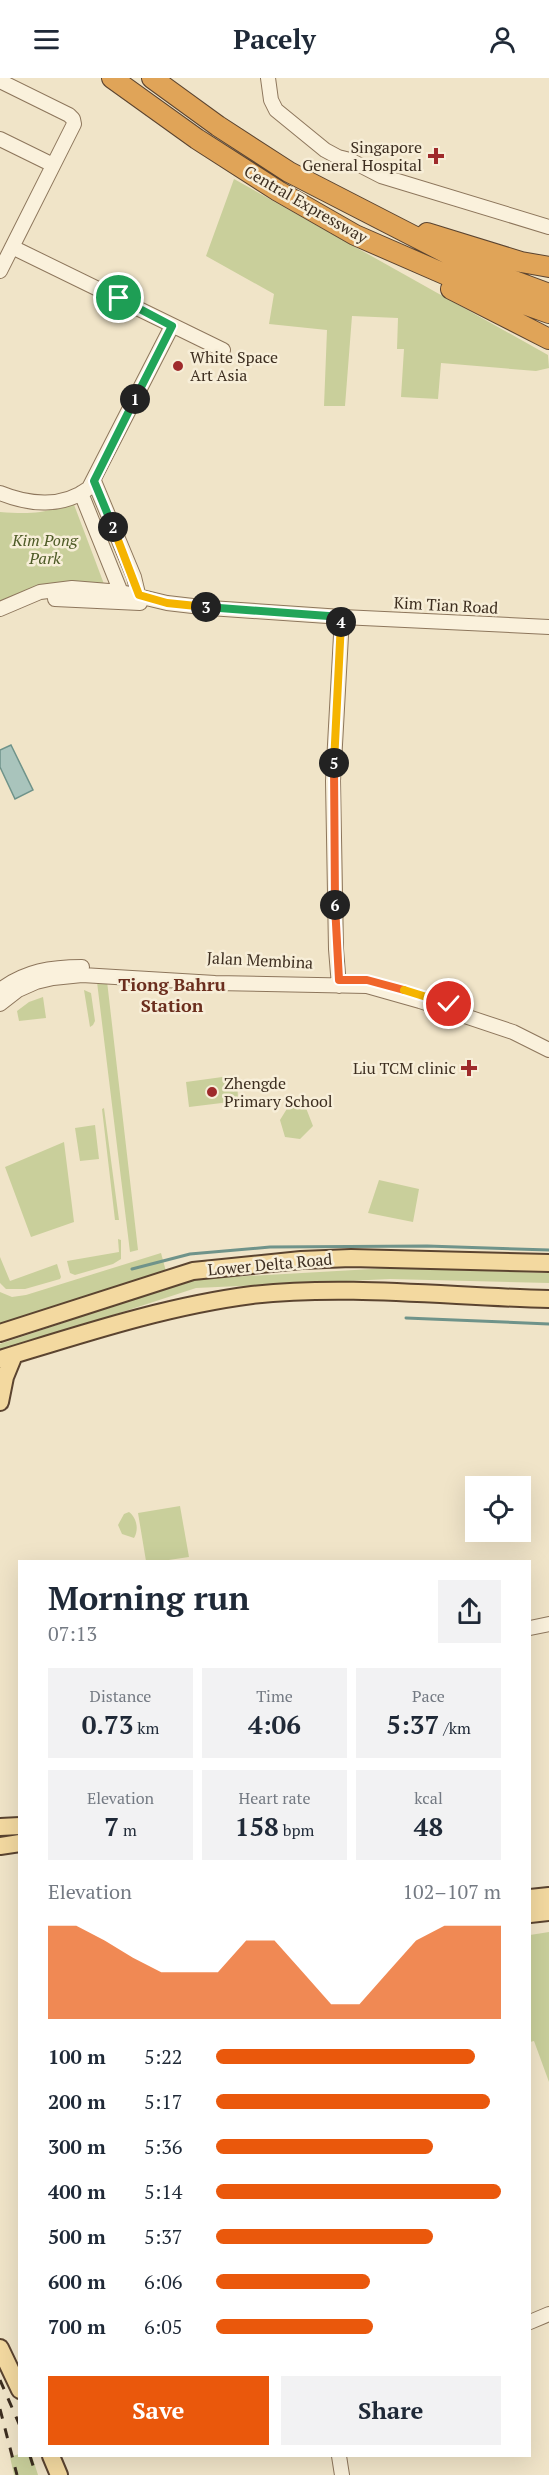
<!DOCTYPE html>
<html lang="en">
<head>
<meta charset="utf-8">
<style>
	:root { --surface:#fff; --page:#f2f2f3; --text:#1f2937; --muted:#747a83; --accent:#ea580c }
	body { margin:0; font-family:"PT Serif",serif; background:var(--page); color:var(--text); height:100vh; display:flex; flex-direction:column; font-size:22px; white-space:nowrap }
	* { box-sizing:border-box; margin:0 }
	p { font-size:20px; color:var(--muted) }
	.icon { flex:none; width:33px; height:33px; fill:none; stroke:currentColor; stroke-width:2; stroke-linecap:round; stroke-linejoin:round }
	.map { position:relative; flex:1; overflow:hidden }
	.sheet { position:absolute; left:18px; top:1482px; width:513px; height:897px; display:flex; flex-direction:column; background:var(--surface); border-radius:0px; box-shadow:0 6px 24px #0002 }
	.sheet>* { flex:none }
	.controls { position:absolute; left:465px; top:1398px; display:grid; gap:12px }
	.controls a { display:grid; place-items:center; width:66px; height:66px; border-radius:0px; background:var(--surface); box-shadow:0 6px 24px #0002; font-size:30px }
	.pin { position:absolute; display:grid; place-items:center; width:51px; height:51px; color:#fff; margin:-26px; border:3px solid #fff; border-radius:50%; box-shadow:0 2px 6px #0007 }
	.km { position:absolute; width:30px; height:30px; margin:-15px; border-radius:50%; background:#222; color:#fff; font-size:16px; line-height:30px; text-align:center }
	.round { display:grid; place-items:center; flex:none; width:63px; height:63px; border-radius:0px; background:var(--page) }
	.summary { display:flex; align-items:center; justify-content:space-between; height:102px; padding:0 30px }
	h1 { font-size:33px; font-weight:700; line-height:45px }
	.stats { display:grid; grid-template-columns:repeat(3,1fr); gap:9px; height:102px; padding:6px 30px }
	.stats div { display:grid; align-content:center; border-radius:0px; background:var(--page); text-align:center }
	.stats b { font-size:26px; font-weight:700 }
	.stats small { font-size:16px; font-weight:400 }
	.stats p { font-size:16px }
	.chart { height:168px; padding:12px 30px }
	.chart p { display:flex; justify-content:space-between }
	.chart svg { width:100%; height:108px; margin-top:6px; fill:var(--accent); opacity:.7 }
	.primary-button { display:flex; gap:12px; margin-top:auto; padding:12px 30px }
	.primary-button a { flex:1; height:69px; border-radius:0px; background:var(--accent); color:#fff; font-size:24px; font-weight:700; line-height:69px; text-align:center }
	.primary-button a+a { background:var(--page); color:var(--text) }
	ul { padding:0 30px; list-style:none; font-size:20px }
	li { display:grid; grid-template-columns:96px 72px 1fr; align-items:center; height:45px }
	li i { height:15px; border-radius:8px; background:var(--accent) }
	header { display:flex; justify-content:space-between; align-items:center; height:78px; padding:0 30px; background:var(--surface); font-size:27px; font-weight:700 }
	.map>svg:first-child { display:block }
</style>
</head>
<body>
<header><svg class="icon" aria-label="menu" viewBox="0 0 24 24"><path d="M4 6h16M4 12h16M4 18h16"/></svg>Pacely<svg class="icon" aria-label="person" viewBox="0 0 24 24"><circle cx="12" cy="8" r="4"/><path d="M4 21q1-7 8-7t8 7"/></svg></header>
<div class="map">
<svg width="549" height="2397" viewBox="0 0 549 2397">
	<rect width="100%" height="100%" fill="#f0e4c8"/>
	<path fill="#c9cf9b" d="M234,101L548,277L549,290L536,293L441,285L438,321L401,319L404,271H397L398,240L352,238L345,328H324L327,252L269,246L274,216L206,178Z
		M73,424L104,506L0,524V434C29,436 46,436 73,424Z
		M107,903L138,1172L130,1174L97,904Z
		M84,912L91,915L95,943L93,947L90,949Z
		M43,919L46,940L19,943L17,933L29,924Z
		M237,997L238,1023L189,1029L186,1004Z
		M288,1029L306,1030L313,1048L300,1061L285,1059L280,1042Z
		M104,1030L119,1142H115L102,1031Z
		M95,1047L99,1081L80,1083L75,1050Z
		M64,1064L74,1144L31,1159L5,1089Z
		M379,1102L419,1111L413,1144L368,1135Z
		M118,1161L121,1162V1181L113,1186L75,1197L70,1195L67,1183L119,1174Z
		M161,1175L167,1197L0,1251V1214L12,1219L26,1217Z
		M0,1179L10,1203L57,1186L61,1199L60,1201L25,1211H6L0,1205Z
		M390,1190L549,1195V1205L390,1201L196,1210L0,1274V1266L194,1201Z
		M180,1428L189,1479L162,1483H146L138,1435Z
		M129,1434C137,1440 139,1452 134,1460L122,1456L118,1447L124,1436Z
		M549,1854V2004L534,1963L530,1964V1857Z
		M19,2376L20,2378H32L38,2397H14L10,2379Z"/>
	<path fill="#a9c4bc" stroke="#6f938a" stroke-width="1.5" d="M11,667L33,712L15,721L0,689V672Z"/>
	<g fill="none" stroke-linecap="round" stroke-linejoin="round">
		<path stroke="#6f938a" stroke-width="3" d="M132,1191L190,1176L270,1169L427,1168L549,1172
			M406,1240L549,1246"/>
		<g stroke="#8d765c" stroke-width="16">
			<path id="minor" d="M268,0L271,22L276,32L325,72L338,79L350,82L381,98L549,149
				M0,3L69,37L73,41L74,46L0,193
				M0,61L53,87
				M12,169L223,272
				M94,403L134,499L140,524
				M0,415C29,427 63,430 89,410L172,248
				M81,415L124,522
				M55,521L140,525
				M0,531L40,514L72,510L121,514L167,525L210,530L342,539L549,549
				M339,908L336,871L333,703L342,539
				M0,912C26,893 51,889 82,889
				M0,926L18,912L36,904L53,900L82,897L215,905L367,908L420,923L513,954L549,972
				M530,1550L549,1546
				M530,2244L549,2236
				M339,2378L342,2397"/>
		</g>
		<g stroke="#5b4430" stroke-width="20">
			<path id="major" d="M0,1255L193,1193L301,1182L351,1180L549,1185
				M0,1281C82,1256 166,1228 252,1217C348,1206 452,1219 549,1221
				M0,1324L5,1299L14,1277
				M0,1749L20,1748
				M0,1768L20,1765
				M530,1820L549,1818
				M530,1836L549,1834
				M0,2270L20,2312
				M51,2378L59,2397"/>
		</g>
		<g stroke="#5b4430" stroke-width="22">
			<path id="highway" d="M112,0L197,61L278,113L355,157L465,205L549,235
				M152,0L218,48L289,94L466,185L549,216
				M427,155L521,184L549,189
				M451,211L549,261"/>
		</g>
		<use href="#minor" stroke="#faf1dc" stroke-width="14"/>
		<use href="#major" stroke="#f3d9a0" stroke-width="16"/>
		<use href="#highway" stroke="#e0a458" stroke-width="20"/>
		<path stroke="#3d2e20" stroke-width="3" stroke-dasharray="10 10" stroke-linecap="butt" d="M0,2302L20,2348
			M0,2331L17,2397
			M30,2378L36,2397"/>
	</g>
	<g fill="none" stroke-linecap="round" stroke-linejoin="round">
		<g stroke="#fff" stroke-width="12">
			<path id="split-1" d="M119,220L172,248L135,321"/>
		</g>
		<g stroke="#fff" stroke-width="12">
			<path id="split-2" d="M113,449L94,403L135,321"/>
		</g>
		<g stroke="#fff" stroke-width="12">
			<path id="split-3" d="M113,449L139,517L167,525L206,529"/>
		</g>
		<g stroke="#fff" stroke-width="12">
			<path id="split-4" d="M206,529L342,539L341,544"/>
		</g>
		<g stroke="#fff" stroke-width="12">
			<path id="split-5" d="M334,685L341,544"/>
		</g>
		<g stroke="#fff" stroke-width="12">
			<path id="split-6" d="M334,685L335,827"/>
		</g>
		<g stroke="#fff" stroke-width="12">
			<path id="split-7" d="M335,827L339,902H367L404,912"/>
		</g>
		<g stroke="#fff" stroke-width="12">
			<path id="split-8" d="M404,912L449,926"/>
		</g>
		<use href="#split-1" stroke="#22a559" stroke-width="8"/>
		<use href="#split-2" stroke="#22a559" stroke-width="8"/>
		<use href="#split-3" stroke="#f5b400" stroke-width="8"/>
		<use href="#split-4" stroke="#22a559" stroke-width="8"/>
		<use href="#split-5" stroke="#f5b400" stroke-width="8"/>
		<use href="#split-6" stroke="#f0652b" stroke-width="8"/>
		<use href="#split-7" stroke="#f0652b" stroke-width="8"/>
		<use href="#split-8" stroke="#f5b400" stroke-width="8"/>
	</g>
	<g fill="#9e2a2b" stroke="#f7eed8" stroke-width="2">
		<path d="M433 69h6v6h6v6h-6v6h-6v-6h-6v-6h6z"/>
		<circle cx="178" cy="288" r="6"/>
		<path d="M466 981h6v6h6v6h-6v6h-6v-6h-6v-6h6z"/>
		<circle cx="212" cy="1014" r="6"/>
	</g>
	<g text-anchor="middle" dominant-baseline="central" stroke-width="5" stroke-linejoin="round" paint-order="stroke">
		<g font-size="16" fill="#3d2e20" stroke="#f7eed8" text-anchor="end">
			<text x="422" y="69">Singapore<tspan x="422" dy="18">General Hospital</tspan></text>
			<text x="190" y="279" text-anchor="start">White Space<tspan x="190" dy="18">Art Asia</tspan></text>
			<text x="456" y="990">Liu TCM clinic</text>
			<text x="224" y="1005" text-anchor="start">Zhengde<tspan x="224" dy="18">Primary School</tspan></text>
		</g>
		<g font-size="16" fill="#3d2e20" stroke="#f7eed8">
			<text transform="translate(306 126) rotate(30)">Central Expressway</text>
			<text transform="translate(446 527) rotate(3)">Kim Tian Road</text>
			<text transform="translate(260 882) rotate(3)">Jalan Membina</text>
			<text transform="translate(270 1186) rotate(-5)">Lower Delta Road</text>
		</g>
		<g font-size="16" font-style="italic" fill="#4d5a26" stroke="#f7eed8">
			<text x="45" y="462">Kim Pong<tspan x="45" dy="18">Park</tspan></text>
		</g>
		<g font-size="18" font-weight="bold" fill="#6b2e1e" stroke="#f7eed8">
			<text x="172" y="906">Tiong Bahru<tspan x="172" dy="21">Station</tspan></text>
		</g>
	</g>
</svg>
<div class="controls">
<a><svg class="icon" aria-label="locate" viewBox="0 0 24 24"><circle cx="12" cy="12" r="6"/><path d="M12 2v4M12 18v4M2 12h4M18 12h4"/></svg></a>
</div>
<div class="pin" style="left:119px;top:220px;background:#1e9e55"><svg class="icon" aria-label="arrive" viewBox="0 0 24 24"><path d="M6 21V4h12l-3 4 3 4H6"/></svg></div>
<div class="pin" style="left:449px;top:926px;background:#d93025"><svg class="icon" aria-label="check" viewBox="0 0 24 24"><path d="M5 12l5 5 9-10"/></svg></div>
<b class="km" style="left:135px;top:321px">1</b>
<b class="km" style="left:113px;top:449px">2</b>
<b class="km" style="left:206px;top:529px">3</b>
<b class="km" style="left:341px;top:544px">4</b>
<b class="km" style="left:334px;top:685px">5</b>
<b class="km" style="left:335px;top:827px">6</b>
<section class="sheet">
<div class="summary"><div><h1>Morning run</h1><p>07:13</p></div><a class="round"><svg class="icon" aria-label="share" viewBox="0 0 24 24"><path d="M12 15V3M7 8l5-5 5 5M5 13v7h14v-7"/></svg></a></div>
<div class="stats">
<div><p>Distance</p><b>0.73<small> km</small></b></div>
<div><p>Time</p><b>4:06</b></div>
<div><p>Pace</p><b>5:37<small> /km</small></b></div>
</div>
<div class="stats">
<div><p>Elevation</p><b>7<small> m</small></b></div>
<div><p>Heart rate</p><b>158<small> bpm</small></b></div>
<div><p>kcal</p><b>48</b></div>
</div>
<div class="chart"><p><span>Elevation</span>102–107 m</p>
<svg viewBox="0 0 160 44" preserveAspectRatio="none"><path d="M0 44V6L10 6L20 12L30 19L40 25L50 25L60 25L70 12L80 12L90 25L100 38L110 38L120 25L130 12L140 6L150 6L160 6V44z"/></svg>
</div>
<ul>
<li><b>100 m</b>5:22<i style="width:91%"></i></li>
<li><b>200 m</b>5:17<i style="width:96%"></i></li>
<li><b>300 m</b>5:36<i style="width:76%"></i></li>
<li><b>400 m</b>5:14<i style="width:100%"></i></li>
<li><b>500 m</b>5:37<i style="width:76%"></i></li>
<li><b>600 m</b>6:06<i style="width:54%"></i></li>
<li><b>700 m</b>6:05<i style="width:55%"></i></li>
</ul>
<div class="primary-button"><a>Save</a><a>Share</a></div>
</section>
</div>
</body>
</html>
